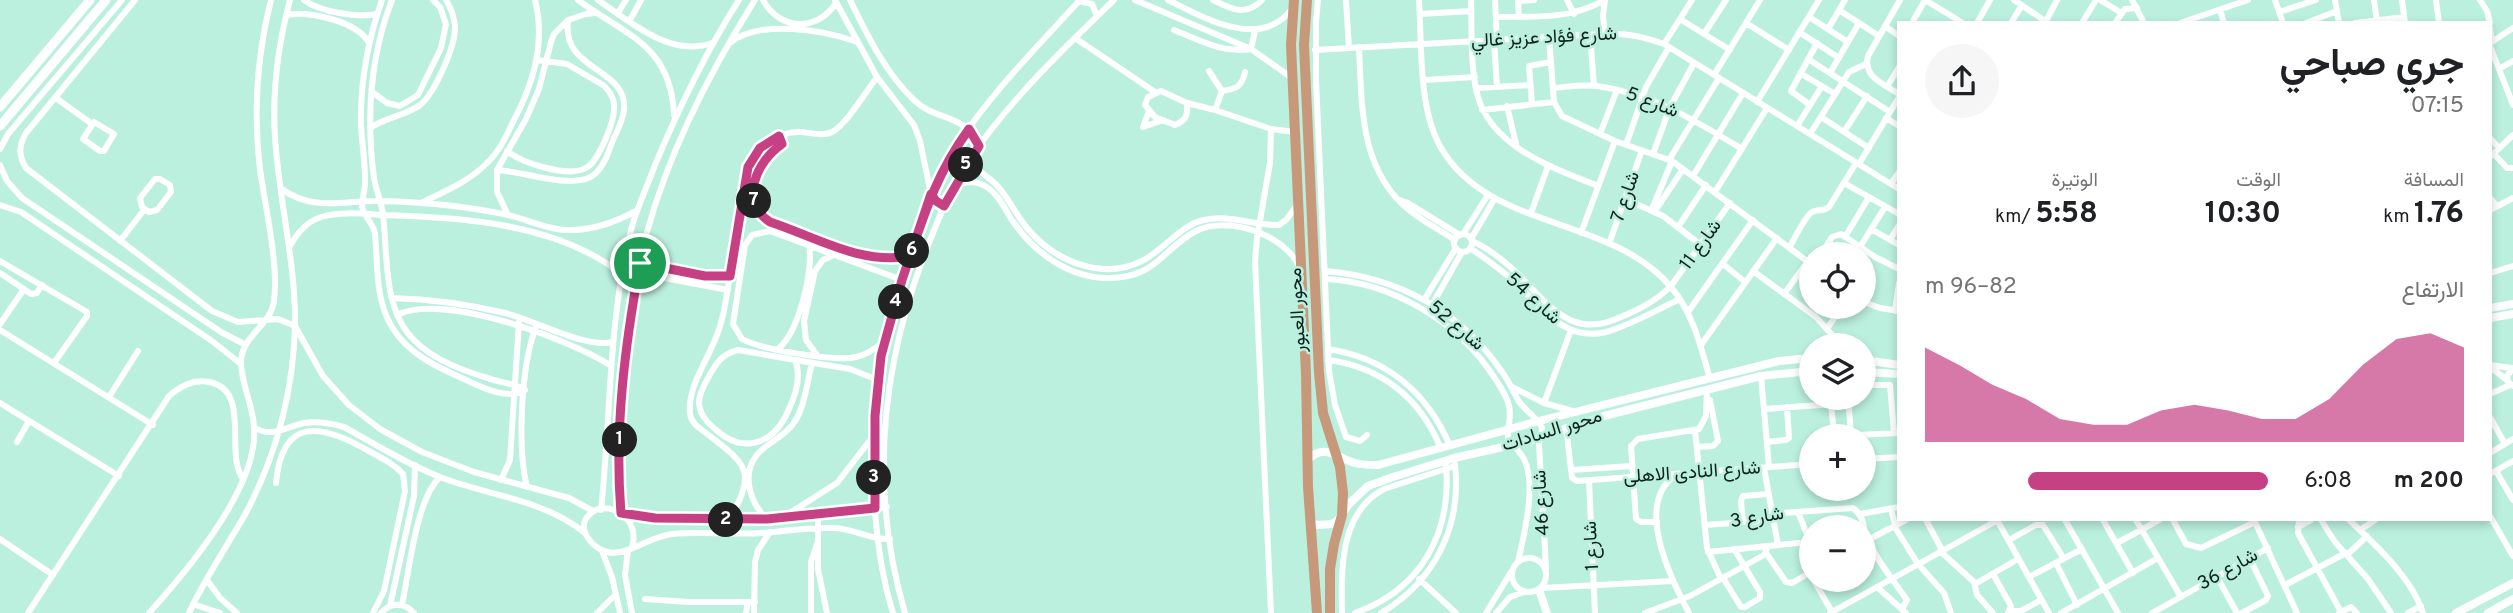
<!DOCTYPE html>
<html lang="ar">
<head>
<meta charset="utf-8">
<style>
	:root { --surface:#fff; --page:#f6f6f6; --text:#202124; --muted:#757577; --accent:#c64184 }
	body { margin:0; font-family:Overpass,Vazirmatn,sans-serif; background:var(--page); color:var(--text); direction:rtl; height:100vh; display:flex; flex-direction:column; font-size:26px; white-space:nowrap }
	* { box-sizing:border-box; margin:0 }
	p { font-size:23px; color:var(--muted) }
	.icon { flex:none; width:38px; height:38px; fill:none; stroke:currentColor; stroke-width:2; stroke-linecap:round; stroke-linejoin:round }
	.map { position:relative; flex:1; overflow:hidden; direction:ltr }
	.panel { position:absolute; left:1897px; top:21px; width:595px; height:500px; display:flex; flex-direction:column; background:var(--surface); border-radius:0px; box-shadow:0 4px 10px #0003; direction:rtl }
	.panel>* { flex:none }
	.buttons { position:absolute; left:1799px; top:242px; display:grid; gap:14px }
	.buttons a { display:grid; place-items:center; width:77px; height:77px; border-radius:50%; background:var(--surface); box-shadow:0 4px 10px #0003; font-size:35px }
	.pin { position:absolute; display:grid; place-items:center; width:60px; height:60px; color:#fff; margin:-30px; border:4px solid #fff; border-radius:50%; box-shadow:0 2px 7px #0007 }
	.km { position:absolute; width:35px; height:35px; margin:-18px; border-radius:50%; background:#222; color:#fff; font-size:19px; line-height:35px; text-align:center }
	.round { display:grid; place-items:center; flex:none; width:74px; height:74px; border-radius:37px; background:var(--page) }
	.head { display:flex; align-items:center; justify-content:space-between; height:119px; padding:0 28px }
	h1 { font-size:38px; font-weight:700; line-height:52px }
	.figures { display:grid; grid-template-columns:repeat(3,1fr); gap:10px; height:119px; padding:7px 28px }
	.figures div { display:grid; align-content:center }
	.figures b { font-size:30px; font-weight:700 }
	.figures small { font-size:19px; font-weight:400 }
	.figures p { font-size:19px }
	.chart { height:196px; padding:14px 28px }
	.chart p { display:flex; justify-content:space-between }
	.chart svg { width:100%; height:126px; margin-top:7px; fill:var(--accent); opacity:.7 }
	ul { padding:0 28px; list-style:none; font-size:23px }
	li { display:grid; grid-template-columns:112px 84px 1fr; align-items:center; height:52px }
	li i { height:18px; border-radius:9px; background:var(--accent) }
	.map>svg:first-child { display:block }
</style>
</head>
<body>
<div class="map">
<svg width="2513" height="613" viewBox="0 0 2513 613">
	<rect width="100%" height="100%" fill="#bbf0df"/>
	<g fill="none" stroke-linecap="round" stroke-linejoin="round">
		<path stroke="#fff" stroke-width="6" d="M135,0L26,133C19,145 18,155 26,168L212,311L238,322L278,319L295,326L323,376L349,405L380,429L422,452L474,472L569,498L593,511
			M304,0C320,12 358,18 377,14
			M382,0C368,40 360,83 361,126C362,143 365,161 365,179C366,188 362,197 362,205C362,215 374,223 375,234C378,265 375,300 392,327C408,354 437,367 464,379C481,387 508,401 525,390
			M392,0C370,57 366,117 374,178C376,190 381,201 383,214C388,255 382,308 414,340C434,361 467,372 494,380C505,383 515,384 525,390
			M578,0C627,36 671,45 674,115
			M598,0C630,22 671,58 712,43
			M763,0C780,31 817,32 836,3
			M835,0L877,77L914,125L920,141L931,194L936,201L944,206
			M850,0C867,35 886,74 915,101C938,122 963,112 979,146
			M1135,0L1251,49L1292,78
			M1168,0C1204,18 1260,50 1291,10
			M1213,0C1231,9 1246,17 1262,0
			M1318,0L1316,22V81L1329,371L1335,405L1346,437L1360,441L1367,435
			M1346,0L1349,48
			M1419,0C1422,45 1418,106 1440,146C1487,231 1611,215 1671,287C1693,313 1701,347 1710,379
			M1471,0C1472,30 1470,69 1478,97C1493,148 1554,168 1598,186
			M1495,0L1497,41
			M1518,0L1519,17
			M1567,0L1574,14
			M1605,0L1603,16L1605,34
			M1925,0L1963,23
			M2014,0L2048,23
			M2100,0L2120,12
			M2132,0L2144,23
			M2275,0L2283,23
			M2335,0L2339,23
			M2374,0L2377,22
			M2402,0L2405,23
			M2436,0L2439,23
			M2480,0L2487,11L2490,23
			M1079,1L1092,4L1097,16
			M1518,1L1534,0
			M1839,10L1879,36
			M2220,10L2224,23
			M2279,12L2316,0
			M618,13L626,0
			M1420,14L1471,11
			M286,15C310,11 357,21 369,43
			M1496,17C1534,16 1566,20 1601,2
			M1809,17L1848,42
			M1680,19L1730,50
			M630,20L641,0
			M1746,23L1789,50
			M1912,23L1925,0
			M1977,23L1990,0
			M2011,23L2022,5
			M2045,23L2057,0
			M2082,23L2096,0
			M2115,23L2125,9L2137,8
			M2180,23L2248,0
			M2306,23L2337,11
			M2355,23L2404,17
			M1885,26L1899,36
			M2490,28L2492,42
			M1828,29L1845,0
			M1174,30C1199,40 1224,54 1251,49L1255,31
			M1799,32L1839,58
			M1704,34L1726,0
			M1590,35L1594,85
			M1549,37L1554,102L1562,116L1615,141L1672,161L1811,264
			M1075,38L1155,92
			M1494,41L1497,87
			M730,43C759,19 824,30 857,42
			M2490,43L2513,28
			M1664,44L1692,0
			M2490,46L2513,105
			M1359,47C1362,105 1359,169 1409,210C1422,221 1440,230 1455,240
			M1315,50L1605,34C1627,33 1644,37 1664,44L1899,189
			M1808,59L1890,112
			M2499,69L2513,61
			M1209,71L1222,91L1215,110L1271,129L1295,132
			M1800,73L1835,94
			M1830,73L1859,23
			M1714,75L1760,0
			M1424,80L1475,77
			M1887,87L1899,67
			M1476,88L1530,85
			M1553,88C1567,87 1583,84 1597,86C1651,93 1696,121 1742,149
			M1222,91C1236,89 1242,87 1245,72
			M372,92L387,103L400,106L418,95L441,48L446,24L440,7L433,0
			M1899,94C1883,84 1863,77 1868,56L1900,0
			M56,98L92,124
			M1757,102L1819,0
			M1187,103C1188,115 1187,120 1175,125L1155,117L1145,105L1148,97L1161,91L1187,103L1215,110
			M1532,104L1529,66L1551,62
			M1810,105L1791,91L1817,43
			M1507,106L1516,144
			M1482,110L1554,102
			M1149,111L1143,127L1163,120
			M1821,117L1869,148
			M1886,118L1899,126
			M94,122L114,134L104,151H100L83,139Z
			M1797,126L1822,86
			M370,128C386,117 405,116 420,105C435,93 456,45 455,26C454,16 451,8 446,0
			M1271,129L1270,163L1257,238L1255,261L1271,613
			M1844,132L1867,96
			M1600,134L1617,90
			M1810,134L1849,72L1866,64
			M779,136L782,143C757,161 739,201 770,222C817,237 859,264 910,256
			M2490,138L2499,148
			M1626,145L1646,87L1669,47
			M0,149L8,134L122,0
			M507,151C522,163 568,178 586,168C599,161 616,119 614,104C613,96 609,90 603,85L567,64L537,60
			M1653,154L1670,107L1694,63
			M2494,154L2507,168H2513
			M2490,157L2513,135
			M970,159C977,173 991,177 1000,189C1010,201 1017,216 1027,228C1054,261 1102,281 1142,261C1164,250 1180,225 1204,220C1229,214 1255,226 1279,225L1286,220L1297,205
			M1669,160L1719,78
			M1859,164L1899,97
			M0,165L7,181L22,198L221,332L246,345
			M497,170C523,171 578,192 596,173C605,164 609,151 613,140C618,130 623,120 624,110C628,67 561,72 568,20
			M1693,176L1743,93
			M155,179H160L170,185L171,192L157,210L149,212L142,207L140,198Z
			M1844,183L1899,214
			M1891,184L1899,172
			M954,186C965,182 975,180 985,186C999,194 1005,210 1014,223C1036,254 1070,278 1108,278C1157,278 1162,249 1196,231C1227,215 1284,234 1299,266
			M282,189C313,212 344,200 380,201C422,202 466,206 508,215C526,219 546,229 565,230C590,231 614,223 636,211
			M1715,192L1767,108
			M2490,198L2497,206
			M1625,199L1663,216L1701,245
			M1400,200L1408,203L1460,235
			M421,203C443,192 468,182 486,164C498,153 505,139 512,124C533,85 546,44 535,0
			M0,205L21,212L212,341L241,364
			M1652,209L1672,161
			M2490,210L2513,198
			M1655,211L1683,169
			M1531,213L1548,166
			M508,215L497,192V170L526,119L539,89L551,42L554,34L568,20L586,14L595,13
			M1678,227L1706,185
			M1871,229L1899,245
			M1581,233L1615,141
			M1463,234L1488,195
			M1454 243a9 9 0 1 1 18 0a9 9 0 1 1-18 0Z
			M1845,237L1869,197
			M1471,239L1495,198
			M1890,240L1899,225
			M120,241L144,210
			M1472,241C1495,251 1518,273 1535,292C1562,319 1582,335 1621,317C1640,309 1656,301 1671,286L1730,203
			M1609,244L1642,150
			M290,246C297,233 306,222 321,217C341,211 365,214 385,215C465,218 556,223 622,274
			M1860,247L1885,207
			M1470,248C1486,259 1503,271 1517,284C1542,309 1566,342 1606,332C1631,325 1656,310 1680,299
			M1789,248C1794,240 1805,216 1812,212C1818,209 1822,212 1829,207L1856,163
			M1821,254L1832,237L1841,234L1875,257L1899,269
			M0,261L87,312V316L54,363
			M640,263L704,276H730
			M1723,264L1745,282
			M1325,271C1398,277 1461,311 1502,372C1509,381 1513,391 1518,400C1523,409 1541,421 1542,428C1542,434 1539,439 1539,444L1546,568
			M1753,271L1816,317L1841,345
			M0,273L31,294L37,293L42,285
			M638,273L728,290
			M2490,273L2513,266
			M1326,279C1392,282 1458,322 1494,377C1500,386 1507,396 1509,406C1512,417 1507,427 1508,438C1512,446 1520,451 1524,459C1537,486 1524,534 1518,562
			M1784,294L1808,261
			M392,298C430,299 467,304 505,313C534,320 586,349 613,342
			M1424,300L1456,248
			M1864,302L1880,308L1899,311
			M1432,305L1462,252
			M1895,311L1899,283
			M1688,312L1753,220
			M397,315C443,292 568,339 610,365
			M0,324L24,289
			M1828,327L1843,306
			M0,330L153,425
			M884,341C875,349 867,355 856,357C835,362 760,349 742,339L733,324L745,245L752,235L770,231L902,280
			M1701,345L1777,238
			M778,349C799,332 814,270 809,244
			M1328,349C1386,358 1427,392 1450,446
			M738,350L795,360C802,377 796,395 788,411C774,444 743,455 715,429C707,422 700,415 699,403C699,394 704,385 708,378C716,363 722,354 738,350Z
			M817,355L806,340L804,321L815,271L823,260L836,254
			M795,360L850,369L878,380
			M1328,360C1382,367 1421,399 1441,449
			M2490,365L2511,368
			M2490,367L2507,380
			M2513,368L2507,376L2508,382L2513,386
			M1761,376L1769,467
			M1864,385H1890L1894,433
			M1512,387L1544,403L1576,412
			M2490,394L2510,385
			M109,397L138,351
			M1848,397L1851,435
			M0,403L119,476
			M1544,403L1571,330
			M1831,404L1834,433L1837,436L1899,433
			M1764,409L1849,403
			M2490,417L2505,444
			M1566,427L1572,478L1577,481L1811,464
			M255,428C273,438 285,427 304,423C317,421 330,423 344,427C375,444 406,464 440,477C489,496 543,499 585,533
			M1695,430L1707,548L1721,579
			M17,442L29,421
			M1767,442L1786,440L1789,438L1787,407
			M1697,447L1713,446L1718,441L1710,400
			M2490,453L2513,439
			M1864,459L1899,457
			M1764,468L1778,545
			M1571,470L1632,466
			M2496,471L2513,500
			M2490,474L2513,461
			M1676,475C1633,503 1671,579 1689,613
			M501,480L510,460L519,322
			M1589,480L1595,613
			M276,483C282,417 320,423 367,450C380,457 393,463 403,474L405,491L384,591L373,613
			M527,487C517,447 521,365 536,327
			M1891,509L1896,529L1918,564L1944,593L1951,613
			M601,510C611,416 608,322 631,230C637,207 647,187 655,165C679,108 705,53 739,0
			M1798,512L1810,542
			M621,513C619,483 620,453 621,422C623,359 630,294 647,232C669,152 711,70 755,0
			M1860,514L1899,507
			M624,515L670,518L767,519L887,507
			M818,515V569L827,613
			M785,516L837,483L874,435
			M2490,516L2513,556
			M767,519C751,504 741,476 756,456C766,443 783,438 793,424C805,408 807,382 812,363
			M729,520C758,470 746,464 706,433C698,427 691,423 690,413C687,386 710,357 718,332C721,325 722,318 724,311L748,167C757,147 776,132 799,132C810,132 822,137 832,132C846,125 867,90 877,77
			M1926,520L1942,550
			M1997,520L2049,613
			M2065,520L2118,613
			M2103,520L2133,573
			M2136,520L2181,597
			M2173,520L2186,544L2201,548L2255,522
			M2254,520L2297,613
			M2299,520L2298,533L2341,612
			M2321,520L2335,542L2368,579L2391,613
			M2349,520C2375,544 2412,578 2423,613
			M1657,522H1641L1636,519L1631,446L1638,439L1699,429L1706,416L1707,390
			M1743,522L1741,501L1743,496L1768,494
			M1705,525L1760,521L1782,513L1853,508C1864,516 1863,527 1867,538C1877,561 1893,580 1907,600L1902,609
			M2298,527L2311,520
			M2360,530L2375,520
			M0,539L53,575
			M2009,540L2036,525H2043L2064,559
			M1864,542L1906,520
			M2117,543L2159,520
			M632,547C642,517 604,496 588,516C576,529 593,549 607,552C627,557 650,536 672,534C702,531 733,535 763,533C786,531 810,527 833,528C853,528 870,540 890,539
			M628,550L625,575L632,613
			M602,551L612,577L620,613
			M1940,551L1974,582L1977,595L1993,613
			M1708,552L1809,542
			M1766,553L1786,582L1792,583L1811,572
			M2347,555L2367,536
			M1512 575a17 17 0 1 1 34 0a17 17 0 1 1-34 0Z
			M2056,563L2077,605
			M1993,574L2011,606L2008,613
			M2029,577L2082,549
			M2217,577L2237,613
			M1723,578L1741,607H1745L1760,598V592L1734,549
			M1419,579L1456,613
			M1813,579L1832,612
			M207,580L220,598L237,613
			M1975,584L2018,559
			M2285,585L2346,553
			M1877,587L1906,613
			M1542,588L1673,581
			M645,599L688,602H755
			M193,604L220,613
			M402,605C409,572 416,499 440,477
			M390,606L414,496L415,465
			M2011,611H2021L2041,600
			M28,613L169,396C181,386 193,379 209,382C252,390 224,454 243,479
			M149,613C187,571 259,486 254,427C253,406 242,385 241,364C240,336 271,326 274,301C279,265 265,206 260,169C253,112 257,55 271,0
			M189,613C205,578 228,545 247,511C276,455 293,391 295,327C296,263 279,201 275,137C272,90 278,45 290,0
			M381,613C391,602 404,602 414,613
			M597,613L615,595
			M746,613L748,602
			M754,613L755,562L758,550L770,532
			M811,613V562L817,544
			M893,613C869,536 868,423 884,344C890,312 902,279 913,248C924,214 934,181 954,150C989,95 1036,48 1080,0
			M905,613C869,490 881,366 927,248C939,217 952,185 971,157C1011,99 1063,49 1114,0
			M1342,613C1341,569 1340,512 1384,489L1455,466
			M1355,613C1420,590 1452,534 1446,466
			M1381,613C1435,581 1462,526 1455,464
			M1486,613L1511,572
			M1496,613L1510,597L1524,592
			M1645,613L1690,596L1764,555L1768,546
			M1830,613L1998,520
			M2061,613L2158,558
			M2152,613L2268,548
			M2242,613L2266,600L2268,596L2250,559
			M2339,613L2351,607L2357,613
			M2408,613L2421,606"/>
		<path stroke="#fff" stroke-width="8" d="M2490,308L2513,304
			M2490,318L2513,314
			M1864,360L1899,365
			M1864,372L1899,374
			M1308,460C1324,442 1337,458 1355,463C1362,465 1370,465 1378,465L1539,421L1779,361L1811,358
			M1311,523L1318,525L1332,524L1338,520L1349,504L1368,486L1393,477L1454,458L1526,442L1604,416L1761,376L1811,371
			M1539,590L1547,613
			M2456,613L2513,583
			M2488,613L2513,599"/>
		<path stroke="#fff" stroke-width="9" d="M0,107L90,0
			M0,126L106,0"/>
		<path stroke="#c8987a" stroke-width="10" d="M1294,0L1291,45L1306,374L1308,487L1317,613
			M1307,0L1304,45L1319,373L1323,413L1340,467L1343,493L1342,515L1334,544L1330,569V613"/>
	</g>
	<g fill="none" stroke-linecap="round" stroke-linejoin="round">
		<g stroke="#fff" stroke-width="14">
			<path id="route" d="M640,263C625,345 614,430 621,513L655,518L767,519L875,508V416L881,356L902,280L931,194L936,201L944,206L979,146L969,129C939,170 926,208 910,256C860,265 816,237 770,222C738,201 757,161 782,144L779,136L760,148L748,167L730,276H705L640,263"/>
		</g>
		<use href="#route" stroke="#c64184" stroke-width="9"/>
	</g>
	<g text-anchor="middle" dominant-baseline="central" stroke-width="5" stroke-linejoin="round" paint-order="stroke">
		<g font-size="19" fill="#0e231d" stroke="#bbf0df">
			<text transform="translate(1544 38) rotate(-3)">شارع فؤاد عزيز غالي</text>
			<text transform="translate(1652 103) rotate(21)">شارع 5</text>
			<text transform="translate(1626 197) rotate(-71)">شارع 7</text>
			<text transform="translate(1701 245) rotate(-54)">شارع 11</text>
			<text transform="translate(1533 299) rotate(42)">شارع 54</text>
			<text transform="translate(1298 310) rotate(-93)">محور العبور</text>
			<text transform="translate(1456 326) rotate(40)">شارع 52</text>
			<text transform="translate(1552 431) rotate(-17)">محور السادات</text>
			<text transform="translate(1692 473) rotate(-4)">شارع النادى الاهلى</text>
			<text transform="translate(1542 503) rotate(-93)">شارع 46</text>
			<text transform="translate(1757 518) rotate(-9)">شارع 3</text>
			<text transform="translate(1592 546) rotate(-93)">شارع 1</text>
			<text transform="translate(2228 570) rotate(-29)">شارع 36</text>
		</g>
	</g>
</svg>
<div class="buttons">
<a><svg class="icon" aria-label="locate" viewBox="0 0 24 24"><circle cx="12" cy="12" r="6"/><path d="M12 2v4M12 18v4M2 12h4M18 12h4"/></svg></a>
<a><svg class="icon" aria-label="layers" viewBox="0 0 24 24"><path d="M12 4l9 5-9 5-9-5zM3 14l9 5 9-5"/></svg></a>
<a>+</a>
<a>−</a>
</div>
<div class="pin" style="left:640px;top:263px;background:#1e9e55"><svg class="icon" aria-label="arrive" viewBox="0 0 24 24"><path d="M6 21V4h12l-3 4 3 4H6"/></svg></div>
<b class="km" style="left:620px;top:440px">1</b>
<b class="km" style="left:726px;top:520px">2</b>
<b class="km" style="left:874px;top:478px">3</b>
<b class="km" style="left:896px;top:302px">4</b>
<b class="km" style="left:966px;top:165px">5</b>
<b class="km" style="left:912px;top:251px">6</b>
<b class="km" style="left:754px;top:201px">7</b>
<section class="panel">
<div class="head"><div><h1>جري صباحي</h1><p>07:15</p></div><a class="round"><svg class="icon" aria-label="share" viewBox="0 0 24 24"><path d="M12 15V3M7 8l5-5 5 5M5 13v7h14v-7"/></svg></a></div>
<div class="figures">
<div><p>المسافة</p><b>1.76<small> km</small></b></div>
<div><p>الوقت</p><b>10:30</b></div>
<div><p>الوتيرة</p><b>5:58<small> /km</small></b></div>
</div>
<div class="chart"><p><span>الارتفاع</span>82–96 m</p>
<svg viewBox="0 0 160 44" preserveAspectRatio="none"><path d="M0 44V11L10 17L20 24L30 29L40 36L50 38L60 38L70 33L80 31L90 33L100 36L110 36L120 29L130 17L140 8L150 6L160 11V44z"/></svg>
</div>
<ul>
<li><b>200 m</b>6:08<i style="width:70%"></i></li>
</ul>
</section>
</div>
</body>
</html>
